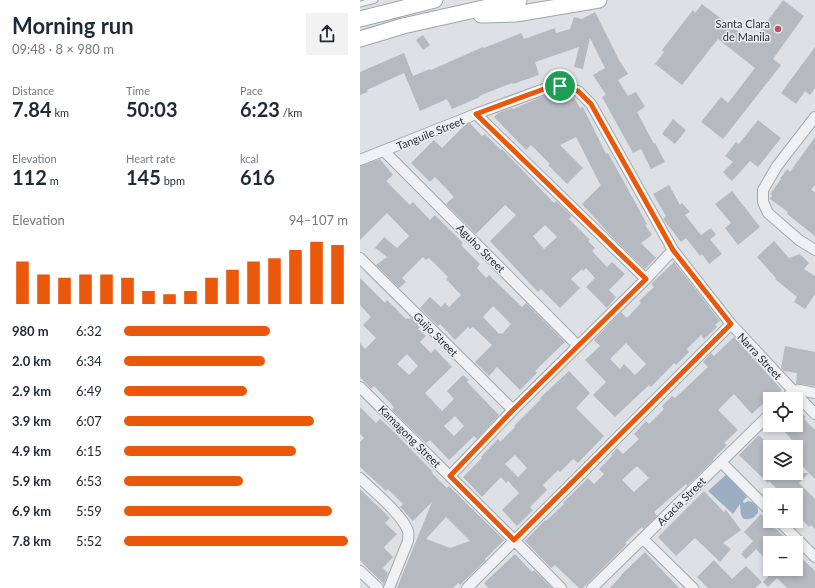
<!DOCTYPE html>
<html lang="en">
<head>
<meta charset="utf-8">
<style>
	:root { --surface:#fff; --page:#f2f2f3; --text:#1f2937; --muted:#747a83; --accent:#ea580c }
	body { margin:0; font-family:Lato,sans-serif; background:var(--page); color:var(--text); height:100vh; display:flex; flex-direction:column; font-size:15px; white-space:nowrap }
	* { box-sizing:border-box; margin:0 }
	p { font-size:13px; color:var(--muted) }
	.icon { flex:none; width:22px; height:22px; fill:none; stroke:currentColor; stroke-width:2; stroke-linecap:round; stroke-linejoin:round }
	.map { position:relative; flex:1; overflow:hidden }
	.side { display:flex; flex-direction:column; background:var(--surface); width:360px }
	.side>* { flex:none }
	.tools { position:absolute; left:403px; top:392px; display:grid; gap:8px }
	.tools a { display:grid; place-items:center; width:40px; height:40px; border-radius:0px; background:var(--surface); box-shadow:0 2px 6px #0003; font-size:20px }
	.pin { position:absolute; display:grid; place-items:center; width:34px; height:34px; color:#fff; margin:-17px; border:2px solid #fff; border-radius:50%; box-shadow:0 1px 4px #0007 }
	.round { display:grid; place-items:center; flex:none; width:42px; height:42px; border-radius:0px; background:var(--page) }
	.headline { display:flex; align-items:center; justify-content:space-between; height:68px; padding:0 12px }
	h1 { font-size:22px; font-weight:700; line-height:30px }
	.metrics { display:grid; grid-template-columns:repeat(3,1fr); gap:6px; height:68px; padding:4px 12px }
	.metrics div { display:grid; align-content:center }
	.metrics b { font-size:20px; font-weight:700 }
	.metrics small { font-size:11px; font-weight:400 }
	.metrics p { font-size:11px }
	.chart { height:112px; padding:8px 12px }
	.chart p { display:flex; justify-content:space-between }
	.chart svg { width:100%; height:72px; margin-top:4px; stroke:var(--accent); stroke-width:6 }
	ul { padding:0 12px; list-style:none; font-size:13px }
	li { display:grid; grid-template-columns:64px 48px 1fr; align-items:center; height:30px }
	li i { height:10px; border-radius:5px; background:var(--accent) }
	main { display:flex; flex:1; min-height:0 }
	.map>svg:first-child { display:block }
</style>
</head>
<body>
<main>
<section class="side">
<div class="headline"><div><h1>Morning run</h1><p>09:48 · 8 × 980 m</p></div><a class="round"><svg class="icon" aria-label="share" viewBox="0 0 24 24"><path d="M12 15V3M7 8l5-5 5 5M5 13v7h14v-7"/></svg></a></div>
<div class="metrics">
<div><p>Distance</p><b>7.84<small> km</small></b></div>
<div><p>Time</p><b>50:03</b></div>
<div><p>Pace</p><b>6:23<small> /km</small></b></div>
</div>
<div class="metrics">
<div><p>Elevation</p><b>112<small> m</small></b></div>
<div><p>Heart rate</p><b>145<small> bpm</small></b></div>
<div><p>kcal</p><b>616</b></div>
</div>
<div class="chart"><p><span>Elevation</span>94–107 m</p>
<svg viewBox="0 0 160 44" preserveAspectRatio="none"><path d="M5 44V18M15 44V26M25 44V28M35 44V26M45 44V26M55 44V28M65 44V36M75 44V38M85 44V36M95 44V28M105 44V23M115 44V18M125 44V16M135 44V11M145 44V6M155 44V8"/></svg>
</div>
<ul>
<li><b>980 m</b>6:32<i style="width:65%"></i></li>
<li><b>2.0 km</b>6:34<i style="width:63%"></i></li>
<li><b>2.9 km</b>6:49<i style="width:55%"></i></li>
<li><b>3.9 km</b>6:07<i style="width:85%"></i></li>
<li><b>4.9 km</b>6:15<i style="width:77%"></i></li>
<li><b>5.9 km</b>6:53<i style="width:53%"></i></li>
<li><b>6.9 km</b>5:59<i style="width:93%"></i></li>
<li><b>7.8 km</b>5:52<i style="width:100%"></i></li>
</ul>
</section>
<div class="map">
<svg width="455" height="588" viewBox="0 0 455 588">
	<rect width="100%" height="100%" fill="#dde1e5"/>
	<path fill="#9cafc2" d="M367,474L387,497L383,501L384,503L388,501C394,502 399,506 398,513L393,518C379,523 381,513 380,504L373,514L348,491Z"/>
	<path fill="#b5bac1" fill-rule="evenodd" d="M423,0L444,16L413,59L421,65L363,139L341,122L361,97L368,103L395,68L358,39L322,85L295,64L304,52L302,50L333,10L335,13L342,4L392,42Z
		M235,12L259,60L268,74L258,80L268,96L276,92L285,107L277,112L294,144L295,143L305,162L291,169L281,149L273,153L242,97L246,95L233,75L245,68L230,38L223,69L214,67L219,47L175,62L179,75L153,84L152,83L119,96L120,97L92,109L87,99L60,111L44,73L7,90L8,92L0,95V72L44,53L53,76L70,69L71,70L123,47L124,48L161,33L164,39L195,28L196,33L210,29L214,17L222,19Z
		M63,35L70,45L63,50L56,40Z
		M455,47V88L450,95L445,91L436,104L421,93Z
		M197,93L198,95L201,93L214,97L220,108L223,107L246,154L248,153L287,224L285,225L292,235L281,243L296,258L285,269L254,239L222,204L241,185V186L216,137L200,145L223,168L207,184L188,165L190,164L171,145L166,150L134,117L138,113L152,108L153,109L186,95Z
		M313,119L326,130L315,144L302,134Z
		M398,120L421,138L398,167L390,161L372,181L363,172L373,162L365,156L376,142L379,144Z
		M110,123L122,136L125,134L141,150L142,149L194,203L196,201L212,216L209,219L230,240L228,241L235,248L232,251L247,267L252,262L265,274L249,290L256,297L247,308L226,287L235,278L226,268L223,271L222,269L211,279L220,288L200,308L181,289L178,292L130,241L156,215L145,205L116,234L86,204L94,197L75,177L70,182L51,163L74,140L82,148L104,126ZM185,225L197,237L184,249L173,236Z
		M455,137V185L451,190L455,192V236L427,214L428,212L410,199L412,195L410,194L421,179H420L427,169L430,172Z
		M20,159L33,175L26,181L50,205L53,202L70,220L75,215L103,243L101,245L120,264L117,268L126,278L129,275L162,307L166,303L205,342L175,371L177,373L160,390L137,367L129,376L115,362L132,345L113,327L110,329L108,327L95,340L80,324L78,326L60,308L70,297L81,307L85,303L89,307L101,295L86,279L88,277L69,258L66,260L63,257L42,278L46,282L39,288L16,265L27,257L15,248L24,237L37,248L49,236L27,213L0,240V166ZM133,306L151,324L142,334L140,333L139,334L123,317Z
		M309,185L320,205L322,203L330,212L325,215L341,235L351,228L356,235L350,239L362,254L349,264L342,254L340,256L326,238L321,242L303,219L306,216L293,194Z
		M372,191L400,227L378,245L365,228L371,223L355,204Z
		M414,241L429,258L440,254L449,263L444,269L455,276V294L445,309L434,302L437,297L415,279L416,278L397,257Z
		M314,262L360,321L355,325L357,327L344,339L341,335L327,349L329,352L316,365L314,363L291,387L289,385L255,417L233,395L246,382L225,360L240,346L234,340L261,312L267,318L281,303L279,301L294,287L291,284ZM266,343L286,364L275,375L264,364L260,369L250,359Z
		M0,278L25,303L27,300L46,319L48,318L49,319L51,318L60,327L58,329L66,336L60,342L71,353L75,349L92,367L65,393L82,411L94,399L87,391L103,375L109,380L107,382L139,415L117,439L114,436L89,460L70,440L66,443L32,410L34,407L14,386L11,389L0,377V343L5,349L16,338L3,325L11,317L0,305ZM47,354L58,366L49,375L37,364ZM95,416L104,426L94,436L84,426Z
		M374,337L422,390L413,399H410L409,403L407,400L392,414L374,394L358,410L378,430L364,443L367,445L353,459L354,460L327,486L326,484L294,512L297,516L283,529L282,527L265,543L267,544L223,588H219L195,565L191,568L165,541L185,520L186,521L204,504L203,503L228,478L234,484L244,474L239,469L252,456L251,455L257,448L263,454L279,439L274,434L286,421L289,424L304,409L302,406L312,396L315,398L348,367L343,362L351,353L354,356ZM277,466L289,478L274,492L262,480Z
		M425,346L455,352V386L441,384H436L437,373L424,371L421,368Z
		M209,371L230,393L216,408L244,436L218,463L213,459L200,472L198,470L183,485L187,490L170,507L173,510L157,526L142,510L159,493L148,481L146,483L141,477L122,497L103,477L122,458L121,457L130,447L138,439L140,442L155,427L154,426L181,399L180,398ZM155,455L167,468L158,477L145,464Z
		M0,407L16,423L20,419L35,433L73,472L72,473L87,488L89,486L144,540L125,559L126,560L100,585L98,583L93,588H37L72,502L53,521L40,507L43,504L28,489L26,491L0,467V442L4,438L0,434ZM86,517L110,541L90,548L66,539Z
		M436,407L446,417L444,419L455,430V479L436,460L442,452L419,425H436Z
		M399,435L410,446V473H449L439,483L455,499V529L451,525L449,527L437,514L442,509L436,503V495H423L409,481L408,483L379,455Z
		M0,489L30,518L25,523L37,534L24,547L25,549L33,557L23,568L28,573L24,584L7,568L0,560Z
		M344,491L364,512L366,510L381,530L363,543L371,549L360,562L335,538L316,556L298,537Z
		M401,514L430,543H410V564L396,549L386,559L381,554L393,541L384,532Z
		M285,552L319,588H250L261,576V575Z
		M436,553L455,571V588H427L417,578L408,587L403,582L415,569H436Z
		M155,554L172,572L174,570L192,588H128L124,583Z
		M354,560L372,579L386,566L402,582L395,588H348L337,577Z"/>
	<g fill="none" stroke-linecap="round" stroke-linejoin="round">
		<g stroke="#a3a8ae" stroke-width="7">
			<path id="lane" d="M0,4L15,0"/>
		</g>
		<g stroke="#a3a8ae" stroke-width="12">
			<path id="street" d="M116,114L286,279
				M455,117L417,166L403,190V202L408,213L439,240L455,250
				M24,151L218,346
				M0,160L116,114L184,89L200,86L218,91L231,104L313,250L371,324L455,414
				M0,258L153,410
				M0,387L154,540L201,588
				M433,391L440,390L455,393
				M425,399L433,391
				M361,462L410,511
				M90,476L153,410L286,279L313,250
				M0,478C13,491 42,514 48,531C49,534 48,538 48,541L29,588
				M419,521L455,557
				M283,539L333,588
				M0,571L18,588
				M107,588L371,324
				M232,588L410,414"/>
		</g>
		<g stroke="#9ea5b0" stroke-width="17">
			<path id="primary" d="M121,15L156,14L239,0
				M0,19L75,0
				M0,39L43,26L159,0"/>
		</g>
		<use href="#lane" stroke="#eff1f4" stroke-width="5"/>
		<use href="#street" stroke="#eff1f4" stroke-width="10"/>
		<use href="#primary" stroke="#fff" stroke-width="15"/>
	</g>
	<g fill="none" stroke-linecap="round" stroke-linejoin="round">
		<g stroke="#fff" stroke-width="8">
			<path id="route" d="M200,86L218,91L231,104L313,250L371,324L154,540L90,476L153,410L286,279L116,114L184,89Z"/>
		</g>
		<use href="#route" stroke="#ea580c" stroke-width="5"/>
	</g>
	<circle fill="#be4e61" stroke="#eceff3" stroke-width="1.5" cx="418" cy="29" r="4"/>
	<g text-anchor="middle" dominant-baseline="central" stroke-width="3" stroke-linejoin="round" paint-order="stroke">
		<g font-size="11" fill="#282f3a" stroke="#eceff3" text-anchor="end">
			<text x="410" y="23">Santa Clara<tspan x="410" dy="13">de Manila</tspan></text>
		</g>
		<g font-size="11" fill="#282f3a" stroke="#eceff3">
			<text transform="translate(70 133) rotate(-22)">Tanguile Street</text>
			<text transform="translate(121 248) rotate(45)">Aguho Street</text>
			<text transform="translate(76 334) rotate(45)">Guijo Street</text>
			<text transform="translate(400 356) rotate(47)">Narra Street</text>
			<text transform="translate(50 436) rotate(45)">Kamagong Street</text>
			<text transform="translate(321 501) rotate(-45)">Acacia Street</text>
		</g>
	</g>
</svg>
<div class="tools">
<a><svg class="icon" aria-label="locate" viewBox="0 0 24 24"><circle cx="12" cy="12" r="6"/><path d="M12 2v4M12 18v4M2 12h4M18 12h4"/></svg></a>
<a><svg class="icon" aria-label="layers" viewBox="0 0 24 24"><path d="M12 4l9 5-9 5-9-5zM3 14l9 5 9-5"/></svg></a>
<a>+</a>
<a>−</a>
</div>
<div class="pin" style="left:200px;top:86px;background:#1e9e55"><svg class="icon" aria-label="arrive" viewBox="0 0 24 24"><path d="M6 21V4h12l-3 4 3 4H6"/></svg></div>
</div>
</main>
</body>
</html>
